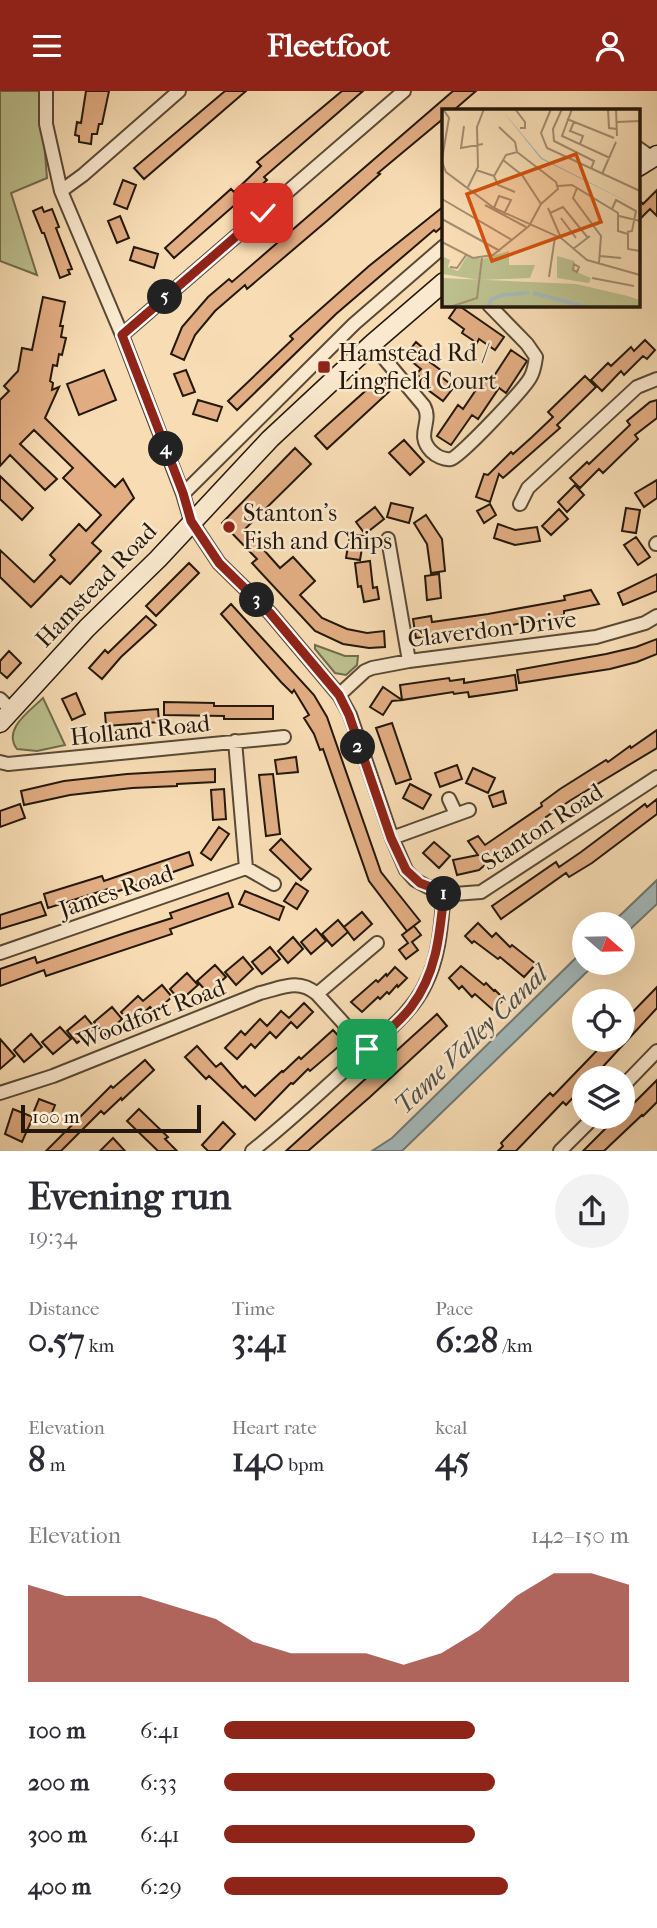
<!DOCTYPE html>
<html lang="en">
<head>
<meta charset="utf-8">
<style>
	:root { --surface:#fff; --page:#f2f2f3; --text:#2b2b33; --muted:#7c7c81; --accent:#8f2418 }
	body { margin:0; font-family:"IM FELL French Canon",serif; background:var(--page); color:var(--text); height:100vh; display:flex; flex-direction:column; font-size:26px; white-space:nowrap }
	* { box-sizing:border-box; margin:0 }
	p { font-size:23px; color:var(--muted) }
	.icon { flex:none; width:38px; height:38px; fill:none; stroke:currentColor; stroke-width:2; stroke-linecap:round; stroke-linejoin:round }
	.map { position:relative; height:1060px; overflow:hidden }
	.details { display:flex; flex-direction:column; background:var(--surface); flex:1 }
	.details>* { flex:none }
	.needle { width:46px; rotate:110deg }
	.buttons { position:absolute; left:572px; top:821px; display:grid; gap:14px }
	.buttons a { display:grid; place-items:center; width:63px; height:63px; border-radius:50%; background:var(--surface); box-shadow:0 7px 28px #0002; font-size:35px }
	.scale { position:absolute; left:21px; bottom:18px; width:180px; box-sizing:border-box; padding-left:7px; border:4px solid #24180c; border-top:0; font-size:19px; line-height:24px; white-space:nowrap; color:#24180c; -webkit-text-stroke:5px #fae9ce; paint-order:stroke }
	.pin { position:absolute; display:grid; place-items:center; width:60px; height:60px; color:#fff; margin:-30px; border-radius:14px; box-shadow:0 4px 10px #0006 }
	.km { position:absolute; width:35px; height:35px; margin:-18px; border-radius:50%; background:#222; color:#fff; font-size:19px; line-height:35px; text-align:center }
	.round { display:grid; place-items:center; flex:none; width:74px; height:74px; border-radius:37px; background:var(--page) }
	.summary { display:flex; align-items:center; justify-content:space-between; height:119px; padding:0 28px }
	h1 { font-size:38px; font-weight:700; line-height:52px }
	.metrics { display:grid; grid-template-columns:repeat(3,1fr); gap:10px; height:119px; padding:7px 28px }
	.metrics div { display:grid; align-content:center }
	.metrics b { font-size:35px; font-weight:700 }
	.metrics small { font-size:19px; font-weight:400 }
	.metrics p { font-size:19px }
	.chart { height:196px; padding:14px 28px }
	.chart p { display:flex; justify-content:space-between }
	.chart svg { width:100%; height:126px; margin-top:7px; fill:var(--accent); opacity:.7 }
	ul { padding:0 28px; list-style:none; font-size:23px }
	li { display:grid; grid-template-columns:112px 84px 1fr; align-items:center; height:52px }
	li i { height:18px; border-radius:9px; background:var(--accent) }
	header { display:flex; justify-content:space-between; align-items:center; height:91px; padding:0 28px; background:var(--accent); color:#fff; font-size:32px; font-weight:700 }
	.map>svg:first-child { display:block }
</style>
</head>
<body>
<header><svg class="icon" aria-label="menu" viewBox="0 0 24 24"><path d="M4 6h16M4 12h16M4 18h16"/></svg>Fleetfoot<svg class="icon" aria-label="person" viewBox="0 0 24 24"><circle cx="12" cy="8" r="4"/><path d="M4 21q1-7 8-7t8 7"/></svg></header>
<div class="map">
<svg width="657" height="1060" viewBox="0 0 657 1060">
	<rect width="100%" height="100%" fill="#f8ddb4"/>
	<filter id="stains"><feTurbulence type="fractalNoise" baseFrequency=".00286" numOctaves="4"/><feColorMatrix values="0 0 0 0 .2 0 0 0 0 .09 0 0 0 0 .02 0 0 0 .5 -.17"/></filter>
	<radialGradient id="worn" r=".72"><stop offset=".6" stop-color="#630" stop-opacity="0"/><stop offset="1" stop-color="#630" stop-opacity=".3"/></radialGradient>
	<path fill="#bcc18e" stroke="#706c4d" stroke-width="2" d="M0,0H40L47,87L11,102L37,184L0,170Z
		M315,554L345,565H358L357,574L346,584L335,582L315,558Z
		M43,607L65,654L37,660L17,658C2,638 30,620 43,607Z"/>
	<path fill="#a3b8b9" stroke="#707874" stroke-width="2" d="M657,789V813L623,845V833H611Z
		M584,859V872H596L402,1060H372L392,1047Z"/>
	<path fill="#e2ad83" stroke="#24180c" stroke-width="2" d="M86,0H109L102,33H99L97,43H92L91,53L79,51V45L75,44L77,31L81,32Z
		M225,0H246L144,88L134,77Z
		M342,0H363L264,86L267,89L248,106L246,104L174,167L165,157L231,98L234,101L261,75L257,71Z
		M453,0H476L454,19H444V27L378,82L380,83L328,129L247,198L245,194L215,220L195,244L184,269L171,263L182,236L208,206L229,188L232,191Z
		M123,89L136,94L127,118L114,113Z
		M657,99V125L650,118L638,130V108L643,113Z
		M444,115V134L436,141L434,139L336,223L237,319L228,310L293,248L290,245L369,175Z
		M42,116L44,121L52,118L59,136L56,137L72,178L68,179L70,183L60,187L44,142H42L33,120Z
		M120,125L129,147L117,152L108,130Z
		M134,156L158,163L154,177L130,169Z
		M43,206L65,211L60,235H63L61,246L66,247L62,264L59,263L57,275L53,274L50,290L53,292L52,299L59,296L45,327L115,396L123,388L134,407L92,452L101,460L70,493L61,485L31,516L0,486V459L34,491L55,469L50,464L79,433L86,440L101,424L63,387L73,377L34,339L20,353L57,388L45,399L10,364L0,375V309L9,300L4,295L18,280L22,257L32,259Z
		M458,214L504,246L495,259L479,248L477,252L462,242L464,238L449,227Z
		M645,249L655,259L647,268L643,265L624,284L621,280L602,300L591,289L608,272L611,275L631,256L634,260Z
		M416,251L431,264L427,269L442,280L439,284L454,296L443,310L428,299L431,295L416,283L421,278L405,265Z
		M511,259L527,270L506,302L499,297L478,328L472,324L451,354L437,345L458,314L463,318L484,287L490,291Z
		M104,279L116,309L79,324L67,293Z
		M186,279L195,301L183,305L174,283Z
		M585,285L596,296L557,334L560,337L503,387L499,383L490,411L476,406L484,383L488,384L511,361L513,363L532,346L553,326L548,321Z
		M381,286L392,298L327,358L315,345Z
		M198,309L222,316L217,330L193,323Z
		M657,309V327L635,344L638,348L603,382L599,378L580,397L570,387L587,371L589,373L630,334L627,330L650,311Z
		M404,349L424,371L410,384L389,362Z
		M295,357L311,373L245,438L280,477L293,466L315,490L300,504L322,527L347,538L367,542L384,540L385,556L369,557L343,553L315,540L252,472L257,468L222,432Z
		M0,385L33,417L22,429L0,408Z
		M657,389V407L644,416L635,402Z
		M575,394L584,404L567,421L558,411Z
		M391,412L413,417L409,432L387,426Z
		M490,413L496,424L484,432L477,420Z
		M375,416L384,428L365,443L356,431Z
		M626,417L640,419L636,442L622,440Z
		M559,418L568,428L551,444L542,435Z
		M426,424L442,448L445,480L431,482L427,453L414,432Z
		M498,433L515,439L537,436L540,450L515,454L494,447Z
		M350,443L364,445L360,469L346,467Z
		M636,446L650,466L638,474L624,454Z
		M370,470L373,497L377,496L379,508L364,511L361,495L358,496L355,472Z
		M189,472L199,482L156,525L146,515Z
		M439,483L441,507L427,509L425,485Z
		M657,483V500L623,514L618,502Z
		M591,499L599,513L564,520V524L486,539L416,547L413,528L431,525L432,531L488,523L565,509L564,505Z
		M231,513L314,604L327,626L381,781L420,830L407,840L369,790L323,658L320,659L314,643L304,627L309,624L294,599L292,602L281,591L221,523Z
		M146,525L156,534L121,566L102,588L89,577L105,559L108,562Z
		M657,548V563L637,571L610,578L519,592L517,579L606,563L636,556Z
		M9,560L21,572L7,587L0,581V570Z
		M515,584L517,599L469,606L468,601L454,603L453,601L402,609L400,594L449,587L450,590L464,588V592Z
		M383,596L402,609L392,610L383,624L370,616Z
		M76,602L85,623L72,629L62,608Z
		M164,611L214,612V615H273V628H224V625L164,624Z
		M158,618L159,631L106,635L105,622Z
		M392,632L411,688L396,693L376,637Z
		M657,639V657L571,709L546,726L548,729L505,757L479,779L457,784L453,769L478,764L468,750L478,745L485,754L542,715L541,712L560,698L606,669L608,671L630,655L631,657Z
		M296,666L298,681L277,683L275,669Z
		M457,674L462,688L440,696L435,682Z
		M473,677L495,687L488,702L466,692Z
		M215,678V691L177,693V695L132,697L70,704L24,714L21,700L64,690L127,683Z
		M273,683L280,743L266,745L259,684Z
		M410,693L431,704L423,718L403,707Z
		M224,698L226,728L213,729L211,699Z
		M503,700L506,712L493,716L489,705Z
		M657,708V723L592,772L569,786L566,782L501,828L492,815L556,771L559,776L581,761L645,713L647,716Z
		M20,713L25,727L0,736V720Z
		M219,736L229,743L211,769L201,762Z
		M281,748L311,778L301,789L270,759Z
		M434,751L450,765L439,777L423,762Z
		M189,761L193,774L113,802L111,797L48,817L44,803L102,785L104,790Z
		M296,792L308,800L297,818L284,810Z
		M245,800L284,816L279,829L239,813Z
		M228,802L233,816L170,838L172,843L46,885L44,879L0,895V878L35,866L37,872L125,842L172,827L170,822Z
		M41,811L46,824L0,838V824Z
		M362,821L372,833L354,849L344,836Z
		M338,829L348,841L332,855L322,843Z
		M478,832L492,846L496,842L510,856L512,854L536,873L524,886L500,866L498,868L474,850L472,852L465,845Z
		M414,835L421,844L412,851L418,859L406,868L399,859L408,852L402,844Z
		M316,838L326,850L311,863L301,851Z
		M293,846L303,858L288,872L278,860Z
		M270,856L280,868L262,883L252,871Z
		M243,866L253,878L236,894L225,881Z
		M215,874L226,886L208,902L197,890Z
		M461,875L484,894L486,892L494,900L495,899L504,908L493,919L475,903L472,906L462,895L459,898L449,887Z
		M395,876L407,887L398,896L397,894L389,903L387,901L380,908L378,906L362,921L351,911L376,889L378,891L386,883L387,885Z
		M187,882L198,894L180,910L170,898Z
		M162,894L172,906L155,921L150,916L131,933L121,921L138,905L143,910Z
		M657,896V917L598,981L593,987H584V995L566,1014L563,1011L516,1060H498L503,1055L501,1052L542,1010L550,1002L553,1005L608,948H623V931Z
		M304,912L313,921L297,937L291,931L276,947L270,941L255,957L251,953L237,968L225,957L241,940L245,944L260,928L267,935L281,920L289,927Z
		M112,916L122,928L105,944L94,931Z
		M437,923L447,935L370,1006L308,1060H286Z
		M85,925L95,937L77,952L67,940Z
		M60,936L71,948L53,963L42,951Z
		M333,939L344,951L310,980L308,978L293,993L291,992L255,1029L209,985L206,988L185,966L197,955L216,976L221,972L243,997L245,995L255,1005L282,980L283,981L299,966L301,968Z
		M31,943L42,956L24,971L14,959Z
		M0,948L15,965L0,978Z
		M145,969L154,979L122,1009L121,1007L104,1023L101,1020L61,1060H46L111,995L113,997Z
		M657,989V1011L643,1025L642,1024L604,1060H583L617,1026H623V1019L628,1014L630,1016Z
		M39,1008L55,1014L48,1032L32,1025Z
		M13,1018L33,1026L22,1051L5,1043Z
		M139,1018L168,1046L165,1048L177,1060H158L127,1030Z
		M223,1031L235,1043L219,1060H208L202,1054Z
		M113,1047L125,1060H100Z"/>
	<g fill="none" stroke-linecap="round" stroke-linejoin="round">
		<g stroke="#594936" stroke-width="16">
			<path id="minor" d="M46,0V33L61,100L122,244L183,403L191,430L219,472L270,522L339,604L350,624L392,747L406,779L415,789L428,796L454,803L481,801L657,686
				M638,57L652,67
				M61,100L83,84L179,0
				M122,244L404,0
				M372,253L424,315C433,332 415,343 431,360C436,365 444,369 451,368C460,366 524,298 530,287C534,281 535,273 536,266L527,253L489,214
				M183,403L354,233L444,155
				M520,413L528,397L637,296L657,288
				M388,448L409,570
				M656,453L657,452
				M339,604L365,580L372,577L409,570L596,546L645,532L657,525
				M0,608L11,619
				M0,671L8,673L284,646
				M449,708L456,723
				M392,747L469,719
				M246,777L274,793
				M0,862L246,777L235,650
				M317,903L377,852
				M623,995L657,960
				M0,1002L53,985L260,902C282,897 298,887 317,903L367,958
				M252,1060C290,1030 325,997 360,965C383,943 411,923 425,894C440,865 441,833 444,801
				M560,1060L594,1026"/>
		</g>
		<g stroke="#24180c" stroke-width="21">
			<path id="secondary" d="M638,76L657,64
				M0,632L87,537L158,468L270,348L372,253L444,191"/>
		</g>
		<use href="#minor" stroke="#fae9ce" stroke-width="12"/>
		<use href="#secondary" stroke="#fae9ce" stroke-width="18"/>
	</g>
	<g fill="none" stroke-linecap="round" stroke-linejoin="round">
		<g stroke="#fff" stroke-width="14">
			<path id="route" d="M263,122L122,244L183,402L191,430L219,472L270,522L339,604L349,624L391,747L406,779L420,792L444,801C440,842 437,882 411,916C399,932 382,945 367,958"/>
		</g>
		<use href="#route" stroke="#8f2418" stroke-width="9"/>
	</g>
	<g fill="#8f2418" stroke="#fae9ce" stroke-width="2.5">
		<rect x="317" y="269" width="14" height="14" rx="3.5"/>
		<circle cx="229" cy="436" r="7"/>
	</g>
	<g text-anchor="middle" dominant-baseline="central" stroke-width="5" stroke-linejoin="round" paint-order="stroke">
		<g font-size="24" fill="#24180c" stroke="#fae9ce" text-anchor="start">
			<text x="338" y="262">Hamstead Rd /<tspan x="338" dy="28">Lingfield Court</tspan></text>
			<text x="243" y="422">Stanton's<tspan x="243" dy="28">Fish and Chips</tspan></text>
		</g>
		<g font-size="24" fill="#24180c" stroke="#fae9ce">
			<text transform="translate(96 494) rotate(-46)">Hamstead Road</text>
			<text transform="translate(492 538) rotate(-7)">Claverdon Drive</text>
			<text transform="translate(140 639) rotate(-6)">Holland Road</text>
			<text transform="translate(542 736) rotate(-33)">Stanton Road</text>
			<text transform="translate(116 800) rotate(-19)">James Road</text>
			<text transform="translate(151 923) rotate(-21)">Woodfort Road</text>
		</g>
		<g font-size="26" font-style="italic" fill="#505049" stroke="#fae9ce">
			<text transform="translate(471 949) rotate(-44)">Tame Valley Canal</text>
		</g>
	</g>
	<g transform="translate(442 18)">
		<rect width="198" height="198" fill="#f8ddb4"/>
		<path d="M67,142V156H93L88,169L38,171L0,165V147L8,151L6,158L16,162L25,147L40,150ZM115,147L133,152L130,161L149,169L147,174L115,169ZM0,169L134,175L186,187L198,191V198H0Z" fill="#bcc18e"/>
		<path d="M59,0L100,49L198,99L99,50Z" fill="#a3b8b9"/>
		<path fill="none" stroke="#a3b8b9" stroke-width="3.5" d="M91,184L145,198M46,198L49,191L60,186L87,184"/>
		<path fill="none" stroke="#a38e71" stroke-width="2" d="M73,0L83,13V19H78M109,0L99,24L105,39L198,82M120,0L111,20L112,32L152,52L149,60M130,0L120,27L168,49M166,0L167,19L175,20M174,0L175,27M125,10L172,29M132,13L128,22L141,27L138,35M175,13L198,12M22,17L19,39L41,35M57,18L73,33L75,43M0,50L7,9L1,0M61,51L80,66L99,95M0,53L4,63L52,99L119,129L145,151L198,166M160,65L174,33M52,67L56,76L73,83M116,77L130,76L176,104V122L186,125V140L198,142M26,78L36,58L35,18L42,0M135,79L131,89L159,127L157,154M0,90L70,131M43,96L84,118M52,99L57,87L69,91L62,105M106,99L119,129M170,100L174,91L194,102L190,122L185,123M108,104L121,98L146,129M177,107L198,112M119,109L134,129M0,110L58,142M0,133L31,149L51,146L87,117L99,95L116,80L114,73L75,43L64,46L52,67L34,61M131,140L148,127M158,147L179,149M132,155L137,158L135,163L131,161ZM8,158L15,159L24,146M107,168L113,128M150,169L192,177M8,198L35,189L40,149"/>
		<path fill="#d4520c" fill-opacity="0.15" stroke="#d4520c" stroke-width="3.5" d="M134,45L159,113L50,152L25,85Z"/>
		<rect width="198" height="198" fill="none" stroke="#24180c" stroke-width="3.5"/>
	</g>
	<rect width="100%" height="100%" filter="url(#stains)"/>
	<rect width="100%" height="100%" fill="url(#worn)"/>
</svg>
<div class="buttons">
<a><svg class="needle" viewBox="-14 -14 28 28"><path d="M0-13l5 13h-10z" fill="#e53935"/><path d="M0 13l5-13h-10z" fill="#7c7c81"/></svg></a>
<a><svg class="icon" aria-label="locate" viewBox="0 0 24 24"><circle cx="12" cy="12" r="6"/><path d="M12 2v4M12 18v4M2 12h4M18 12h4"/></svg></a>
<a><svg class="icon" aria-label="layers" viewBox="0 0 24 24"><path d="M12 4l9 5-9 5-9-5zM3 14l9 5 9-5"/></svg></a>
</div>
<div class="scale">100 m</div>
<div class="pin" style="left:367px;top:958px;background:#1e9e55"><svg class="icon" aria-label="arrive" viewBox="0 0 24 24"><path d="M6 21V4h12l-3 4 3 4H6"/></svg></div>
<div class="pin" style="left:263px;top:122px;background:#d93025"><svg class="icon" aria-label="check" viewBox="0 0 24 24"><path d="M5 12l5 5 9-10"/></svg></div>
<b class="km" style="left:444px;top:803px">1</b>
<b class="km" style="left:358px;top:656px">2</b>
<b class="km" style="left:257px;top:509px">3</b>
<b class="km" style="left:166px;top:358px">4</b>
<b class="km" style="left:165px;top:206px">5</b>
</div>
<section class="details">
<div class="summary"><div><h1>Evening run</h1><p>19:34</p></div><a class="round"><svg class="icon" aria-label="share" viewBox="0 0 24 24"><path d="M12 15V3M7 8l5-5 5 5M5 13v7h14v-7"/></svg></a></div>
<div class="metrics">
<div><p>Distance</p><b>0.57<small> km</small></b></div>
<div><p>Time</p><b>3:41</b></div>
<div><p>Pace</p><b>6:28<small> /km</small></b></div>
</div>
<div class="metrics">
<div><p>Elevation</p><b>8<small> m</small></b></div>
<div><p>Heart rate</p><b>140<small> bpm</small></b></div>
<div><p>kcal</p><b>45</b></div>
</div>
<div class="chart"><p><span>Elevation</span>142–150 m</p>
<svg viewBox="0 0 160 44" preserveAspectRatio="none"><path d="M0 44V10L10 14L20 14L30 14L40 18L50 22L60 30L70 34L80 34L90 34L100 38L110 34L120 26L130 14L140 6L150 6L160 10V44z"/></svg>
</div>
<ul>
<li><b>100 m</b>6:41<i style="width:62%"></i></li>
<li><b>200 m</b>6:33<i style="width:67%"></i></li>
<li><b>300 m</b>6:41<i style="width:62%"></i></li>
<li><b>400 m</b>6:29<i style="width:70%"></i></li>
</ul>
</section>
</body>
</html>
